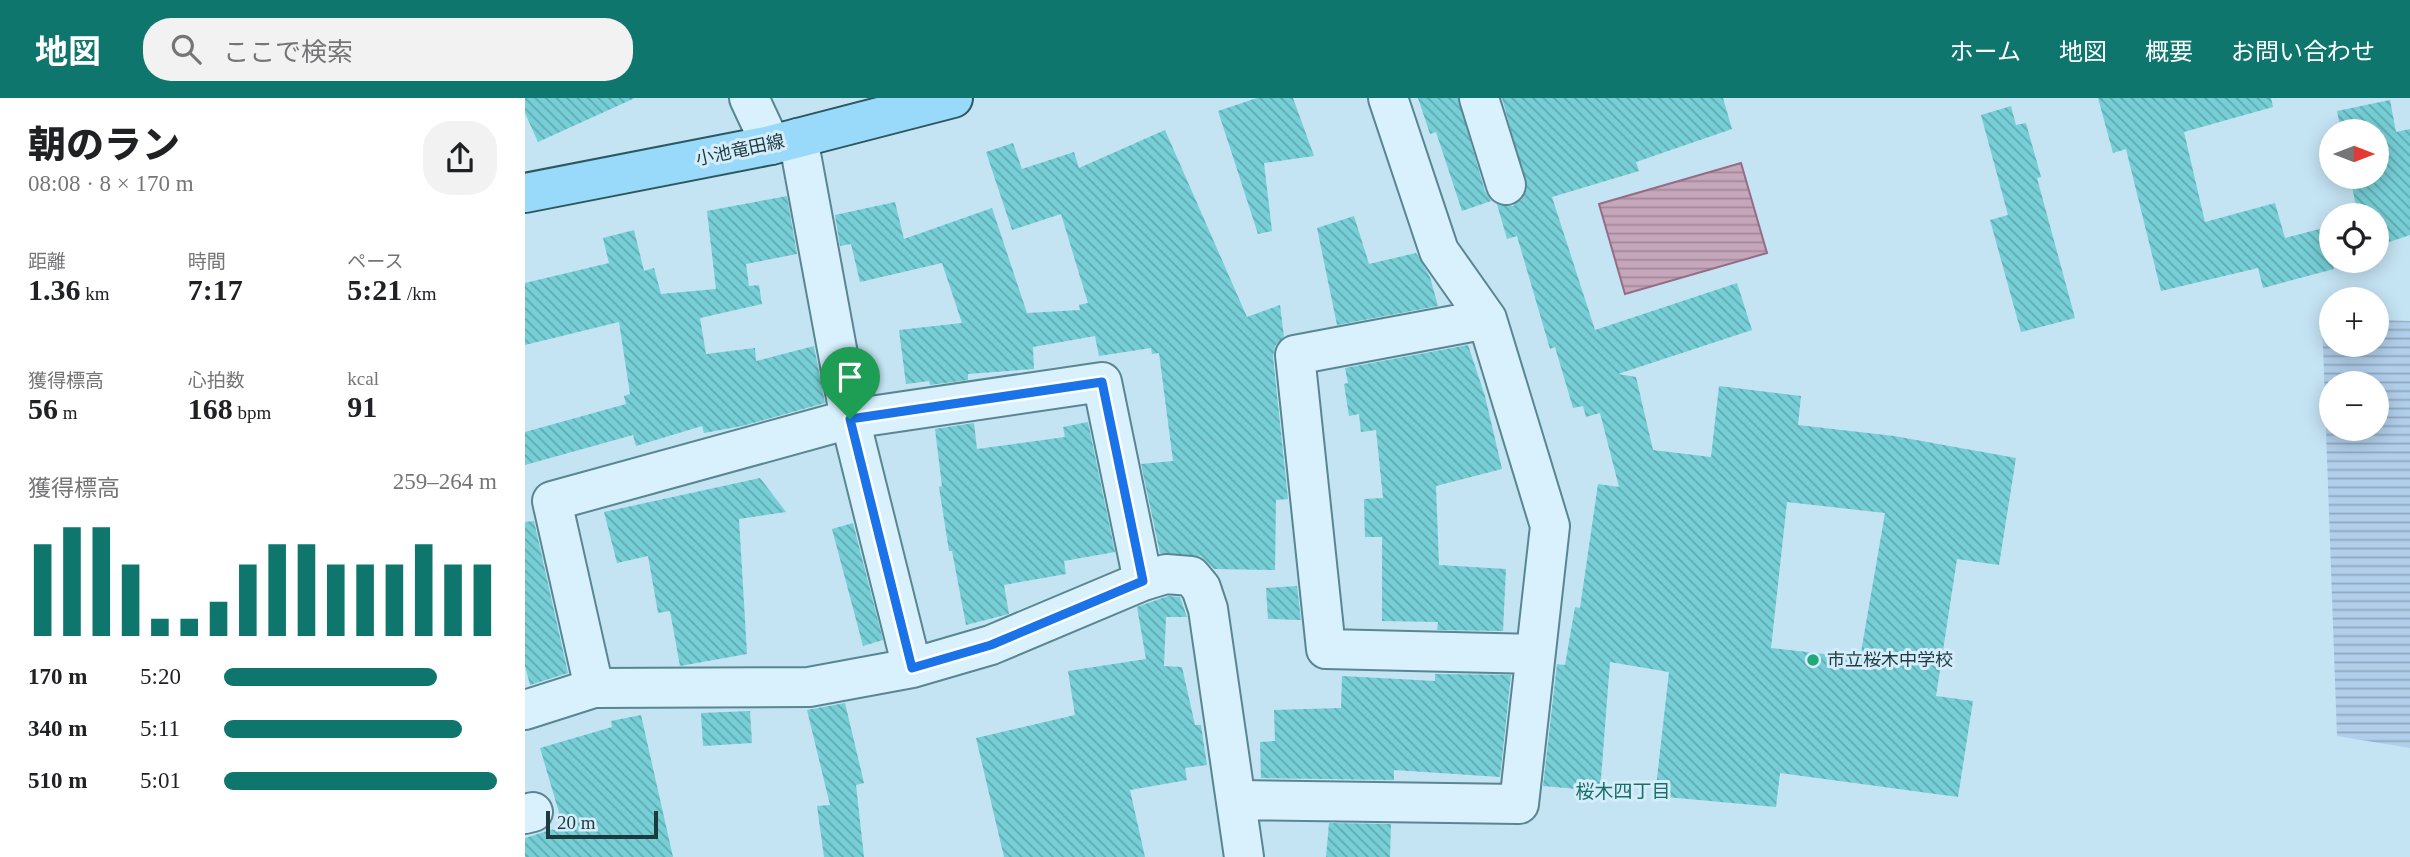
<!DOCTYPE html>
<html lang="ja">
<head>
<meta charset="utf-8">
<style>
	:root { --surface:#fff; --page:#f2f2f2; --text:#202124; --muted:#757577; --accent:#0f766e }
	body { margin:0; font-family:"Times New Roman","Noto Sans JP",serif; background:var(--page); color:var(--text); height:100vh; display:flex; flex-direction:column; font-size:26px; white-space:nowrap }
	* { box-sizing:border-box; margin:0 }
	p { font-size:23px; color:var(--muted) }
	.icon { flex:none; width:38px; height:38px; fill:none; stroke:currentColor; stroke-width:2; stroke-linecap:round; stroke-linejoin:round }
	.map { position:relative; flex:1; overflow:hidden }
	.details { display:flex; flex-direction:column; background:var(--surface); width:525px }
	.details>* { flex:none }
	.needle { width:46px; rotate:90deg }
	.controls { position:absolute; left:1794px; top:21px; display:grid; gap:14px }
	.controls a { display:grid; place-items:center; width:70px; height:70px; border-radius:50%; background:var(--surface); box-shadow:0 4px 18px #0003; font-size:35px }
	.scale { position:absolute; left:21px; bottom:18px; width:112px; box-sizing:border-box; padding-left:7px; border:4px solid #1d3b3f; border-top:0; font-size:19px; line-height:24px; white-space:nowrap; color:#1d3b3f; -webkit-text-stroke:5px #d5ecfa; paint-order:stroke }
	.pin { position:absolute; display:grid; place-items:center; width:60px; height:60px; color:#fff; margin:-72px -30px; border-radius:50% 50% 50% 0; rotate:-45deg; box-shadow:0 0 7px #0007 }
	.pin .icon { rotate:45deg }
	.round { display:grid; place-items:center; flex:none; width:74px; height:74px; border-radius:28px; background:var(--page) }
	.headline { display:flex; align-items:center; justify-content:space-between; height:119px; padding:0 28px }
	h1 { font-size:38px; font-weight:800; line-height:52px }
	.stats { display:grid; grid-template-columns:repeat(3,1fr); gap:10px; height:119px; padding:7px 28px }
	.stats div { display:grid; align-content:center }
	.stats b { font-size:30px; font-weight:800 }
	.stats small { font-size:19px; font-weight:400 }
	.stats p { font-size:19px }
	.chart { height:196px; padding:14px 28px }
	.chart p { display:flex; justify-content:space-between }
	.chart svg { width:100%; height:126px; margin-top:7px; stroke:var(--accent); stroke-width:6 }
	ul { padding:0 28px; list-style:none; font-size:23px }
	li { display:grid; grid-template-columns:112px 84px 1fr; align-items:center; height:52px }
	li i { height:18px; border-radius:9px; background:var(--accent) }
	header { display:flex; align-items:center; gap:42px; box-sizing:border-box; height:98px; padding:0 35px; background:var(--accent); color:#fff }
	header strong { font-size:33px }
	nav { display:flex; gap:38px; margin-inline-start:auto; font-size:24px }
	.search { width:490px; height:63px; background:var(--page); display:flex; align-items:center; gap:18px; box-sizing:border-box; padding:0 24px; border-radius:28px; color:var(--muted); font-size:26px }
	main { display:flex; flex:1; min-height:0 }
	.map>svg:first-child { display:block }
</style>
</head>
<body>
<header>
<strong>地図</strong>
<div class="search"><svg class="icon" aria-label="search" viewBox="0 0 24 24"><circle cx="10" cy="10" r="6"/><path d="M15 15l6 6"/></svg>ここで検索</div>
<nav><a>ホーム</a><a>地図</a><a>概要</a><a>お問い合わせ</a></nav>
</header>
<main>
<section class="details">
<div class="headline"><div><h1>朝のラン</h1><p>08:08 · 8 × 170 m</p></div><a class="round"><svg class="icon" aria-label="share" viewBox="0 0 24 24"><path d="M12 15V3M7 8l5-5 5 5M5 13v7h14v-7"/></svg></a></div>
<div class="stats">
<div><p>距離</p><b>1.36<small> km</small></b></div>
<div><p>時間</p><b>7:17</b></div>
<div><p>ペース</p><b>5:21<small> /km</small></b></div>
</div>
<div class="stats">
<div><p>獲得標高</p><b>56<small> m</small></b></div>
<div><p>心拍数</p><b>168<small> bpm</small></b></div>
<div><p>kcal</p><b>91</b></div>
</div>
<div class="chart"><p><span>獲得標高</span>259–264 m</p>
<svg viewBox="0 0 160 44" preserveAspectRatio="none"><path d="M5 44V12M15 44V6M25 44V6M35 44V19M45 44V38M55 44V38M65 44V32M75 44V19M85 44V12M95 44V12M105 44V19M115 44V19M125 44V19M135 44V12M145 44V19M155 44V19"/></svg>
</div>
<ul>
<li><b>170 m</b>5:20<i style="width:78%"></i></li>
<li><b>340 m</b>5:11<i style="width:87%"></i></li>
<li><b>510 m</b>5:01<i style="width:100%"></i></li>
</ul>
</section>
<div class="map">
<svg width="1885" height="759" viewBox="0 0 1885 759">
	<defs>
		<pattern id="farmland-rules" width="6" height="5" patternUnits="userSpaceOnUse" patternTransform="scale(1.75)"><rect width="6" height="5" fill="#b1ceea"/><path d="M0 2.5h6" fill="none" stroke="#8fa8bf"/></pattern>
		<pattern id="water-rules" width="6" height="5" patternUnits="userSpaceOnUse" patternTransform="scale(1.75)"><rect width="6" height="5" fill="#c6a6bb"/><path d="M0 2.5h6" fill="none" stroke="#a08899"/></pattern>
		<pattern id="building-back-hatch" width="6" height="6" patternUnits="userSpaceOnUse" patternTransform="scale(1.75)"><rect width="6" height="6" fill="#76cfd6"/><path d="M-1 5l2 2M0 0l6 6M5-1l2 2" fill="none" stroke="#60a9af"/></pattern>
	</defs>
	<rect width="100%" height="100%" fill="#c4e3f3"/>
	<path fill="url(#farmland-rules)" fill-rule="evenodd" d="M1797,220L1806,221V247H1852V222L1885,223V650L1812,638ZM1806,285H1852V331H1806Z"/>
	<path fill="url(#water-rules)" stroke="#966c85" stroke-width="2" d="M1216,65L1242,155L1100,196L1074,106Z"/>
	<path fill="url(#building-back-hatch)" fill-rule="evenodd" d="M0,0H110L13,44L0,15Z
		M732,0H768L789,58L739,65L747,133L733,136L693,13Z
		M893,0H933L960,93L966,103L937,113L911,34L905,36Z
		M977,0H1198L1207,31L1111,64L1114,73L1027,99L1070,232L1212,185L1227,232L1093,276L1111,279L1128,352L1186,359L1194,288L1276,298L1273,327L1369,338L1491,360L1474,467L1432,461L1411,598L1448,603L1433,699L1255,675L1251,709L1130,698L1144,574L1085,564L1075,693L1018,688L1032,566L1040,567L1050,509L1055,510L1073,386L1094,389L1075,315L1061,319L1058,308L1048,310L1030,249L1025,251L992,138L982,141L972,106L988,108L997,101L1002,91ZM1262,404L1360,415L1335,560L1246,550Z
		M1573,0H1746L1748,9L1659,34L1680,124L1750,105L1760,140L1806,128V163L1809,171L1738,190L1733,170L1636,193L1601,51L1588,55Z
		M1865,2L1871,34L1885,31V137L1852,148V117H1833L1825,79H1852V33H1816L1812,13Z
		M1486,8L1491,27L1501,25L1516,79L1512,80L1550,220L1496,234L1465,122L1483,117L1456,17Z
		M640,32L722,219L755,207L759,239L750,248L748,259L763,401L751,402L750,472L689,471L676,458L635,455L616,366L648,363L634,255L627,256L626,250L574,258L570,238L508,249L509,271L443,276V282L405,287L404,283L381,286L374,232L437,225L417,165L335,184L326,146L315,148L310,117L370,104L379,141L467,110L502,215L555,212L554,207L563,205L536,116L487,132L461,54L488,45L497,71L549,54L554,70Z
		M262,98L272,156L221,166L224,188L234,187L237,206L175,220L181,256L230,250L231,263L289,248L300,305L217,328L179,335L177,328L111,348L108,337L0,367V334L101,306L99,298L105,296L94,224L0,247V185L84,165L78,140L109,132L119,173L129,170L136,196L191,191L182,113Z
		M829,118L844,166L891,155L905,179L913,208L812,227L792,130Z
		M943,247L960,298L977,371L911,388L914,467L981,471L978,533L912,532L913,524L857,523V439H840L839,401L858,400L851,332L836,334L834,316L824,318L819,286L823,285L820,270Z
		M563,324L590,454L539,463L541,476L479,487L484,516L441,527L427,453H424L414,389L417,388L410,331L449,325L452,351L540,339L538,329Z
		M235,380L261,414L214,421L222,556L155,568L145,513L133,515L123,458L92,465L79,414Z
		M9,423L43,575L5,587L0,568V424Z
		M328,425L358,542L338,548L307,431Z
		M772,488L776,522L743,521L741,490Z
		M643,498L655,499L662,519H641L639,568L657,569L670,627H676L682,667L660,670L662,682L605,692L620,759H479L451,640L550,617L543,573L621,561L612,509Z
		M910,576L986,577L975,679L869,672V682L736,680L735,644L750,643L749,612L816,610L817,578L910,583Z
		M320,605L339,685L331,687L339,759H299L292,708L305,707L282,612Z
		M225,613L227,645L178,648L176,615Z
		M116,617L148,759H0V740L38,728L15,650L87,629L86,623Z
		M804,725L866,726L865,759H801Z"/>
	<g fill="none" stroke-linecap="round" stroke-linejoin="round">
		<g stroke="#588691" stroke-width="42">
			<path id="minor" d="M224,0L246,47
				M954,0L981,87
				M273,40L325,321L387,570L466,547L618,483L641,476L666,478L676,490L683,511L719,759
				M962,221L770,257L801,551L1010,556
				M69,590L27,403L325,321L577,284L618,483
				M0,612L69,590L284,589L387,570
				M711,702L994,706L1025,428L962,221L914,153L863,0
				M0,716L8,714"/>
		</g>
		<g stroke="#2c585e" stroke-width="42">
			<path id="major" d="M0,95L246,47L428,0"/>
		</g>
		<use href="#minor" stroke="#d9f0fd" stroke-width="38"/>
		<use href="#major" stroke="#99d9fa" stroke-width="38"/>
	</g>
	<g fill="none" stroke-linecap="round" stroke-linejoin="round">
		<g stroke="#fff" stroke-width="14">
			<path id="route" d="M577,284L618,483L466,547L387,570L325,321Z"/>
		</g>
		<use href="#route" stroke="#1a73e8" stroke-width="9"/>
	</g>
	<circle fill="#20a878" stroke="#d5ecfa" stroke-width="2.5" cx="1288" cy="562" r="7"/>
	<g text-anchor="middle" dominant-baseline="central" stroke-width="6" stroke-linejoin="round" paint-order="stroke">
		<g font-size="18" fill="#1d3b3f" stroke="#d5ecfa">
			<text transform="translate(215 52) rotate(-12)">小池竜田線</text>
		</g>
		<g font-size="18" fill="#1d3b3f" stroke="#d5ecfa" text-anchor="start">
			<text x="1302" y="562">市立桜木中学校</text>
		</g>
		<g font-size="19" fill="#177165" stroke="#d5ecfa">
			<text x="1098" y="693">桜木四丁目</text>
		</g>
	</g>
</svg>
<div class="controls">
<a><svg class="needle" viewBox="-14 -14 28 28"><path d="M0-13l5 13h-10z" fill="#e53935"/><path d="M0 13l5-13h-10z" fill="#757577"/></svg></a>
<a><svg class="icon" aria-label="locate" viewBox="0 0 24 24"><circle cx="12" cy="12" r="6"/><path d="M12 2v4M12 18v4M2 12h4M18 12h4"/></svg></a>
<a>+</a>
<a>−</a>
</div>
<div class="scale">20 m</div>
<div class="pin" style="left:325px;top:321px;background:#1e9e55"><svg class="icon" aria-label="arrive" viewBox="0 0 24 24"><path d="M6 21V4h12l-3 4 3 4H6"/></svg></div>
</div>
</main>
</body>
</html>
